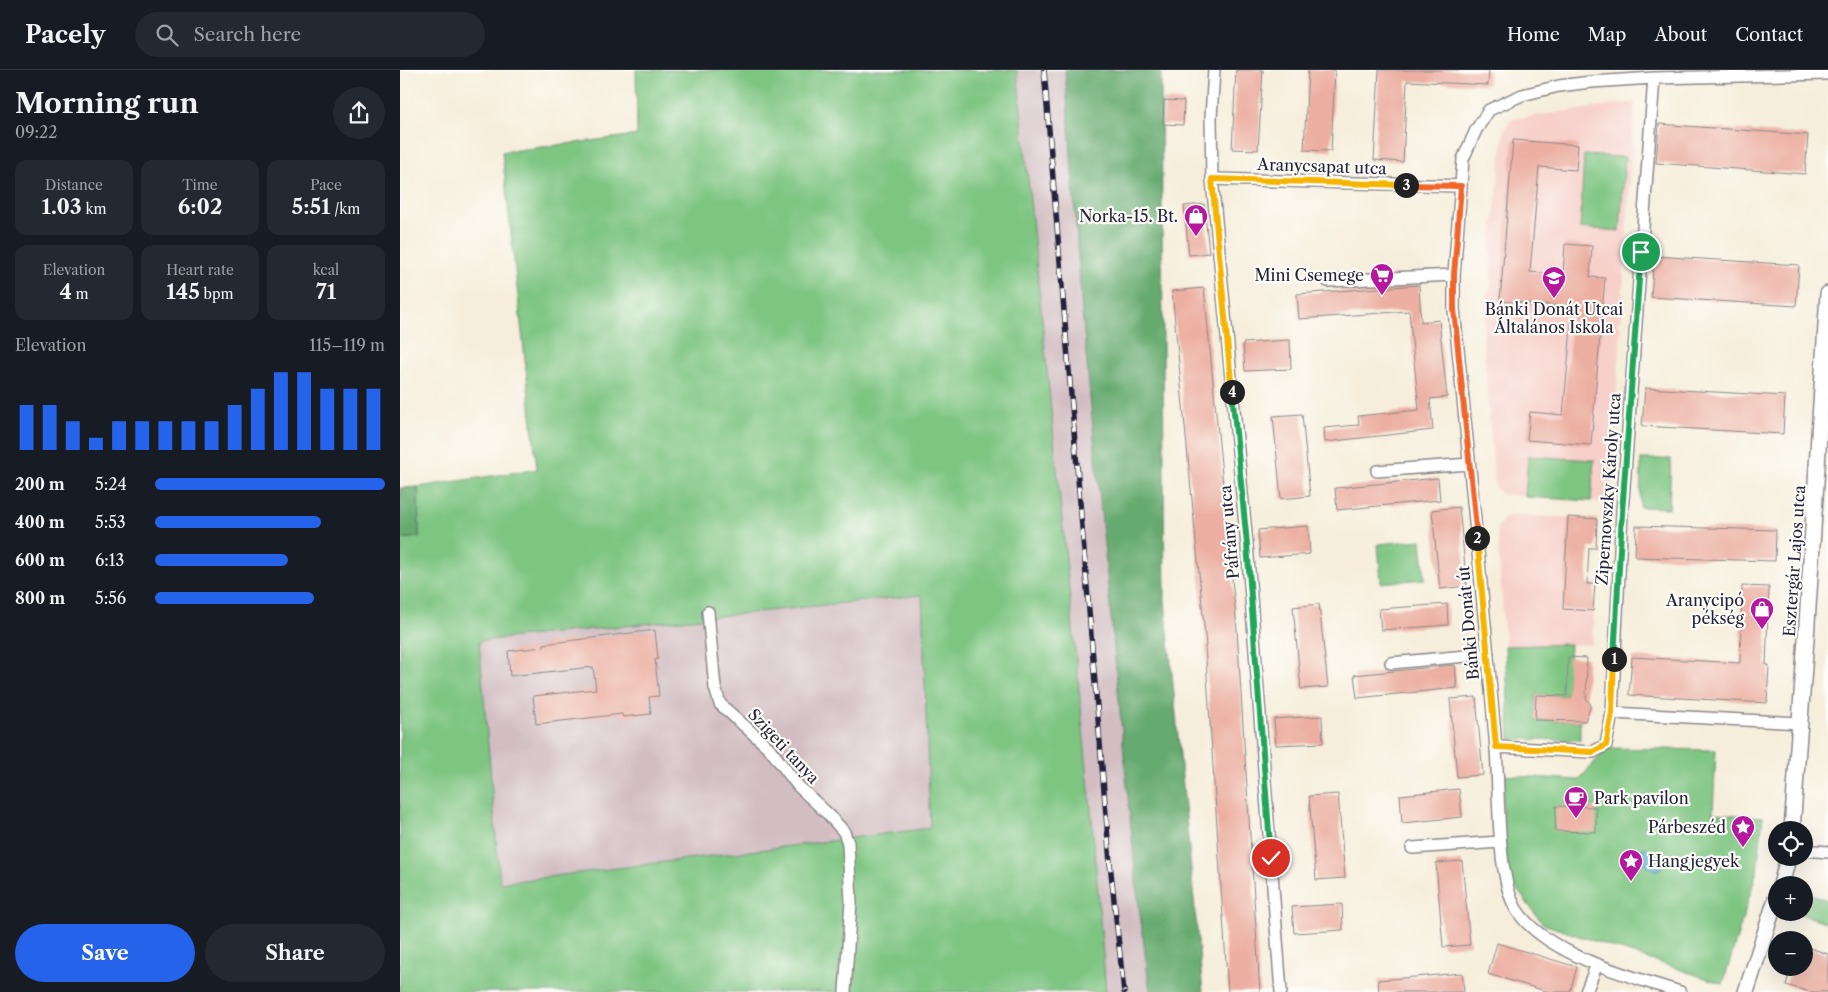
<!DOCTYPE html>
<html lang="en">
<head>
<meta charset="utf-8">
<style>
	:root { --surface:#171b24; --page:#242831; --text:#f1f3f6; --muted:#9ea1a6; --line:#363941; --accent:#2563eb }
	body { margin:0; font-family:"Libre Caslon Text",serif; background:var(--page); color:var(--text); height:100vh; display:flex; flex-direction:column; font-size:19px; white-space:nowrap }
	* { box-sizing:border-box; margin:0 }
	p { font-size:16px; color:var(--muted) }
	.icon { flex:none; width:28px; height:28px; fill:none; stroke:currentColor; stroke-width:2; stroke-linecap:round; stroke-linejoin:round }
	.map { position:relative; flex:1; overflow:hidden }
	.panel { display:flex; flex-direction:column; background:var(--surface); width:400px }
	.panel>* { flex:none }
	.tools { position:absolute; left:1368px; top:751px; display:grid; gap:10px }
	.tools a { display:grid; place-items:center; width:45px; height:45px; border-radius:50%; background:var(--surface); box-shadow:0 5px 20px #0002; font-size:25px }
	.pin { position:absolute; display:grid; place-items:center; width:42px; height:42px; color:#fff; margin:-21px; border:2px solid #fff; border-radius:50%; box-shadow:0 1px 5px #0007 }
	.km { position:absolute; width:25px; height:25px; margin:-12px; border-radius:50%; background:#222; color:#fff; font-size:14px; line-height:25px; text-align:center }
	.round { display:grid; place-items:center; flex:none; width:52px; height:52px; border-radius:26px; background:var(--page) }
	.headline { display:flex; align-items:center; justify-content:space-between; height:85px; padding:0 15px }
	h1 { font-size:28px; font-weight:700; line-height:38px }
	.figures { display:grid; grid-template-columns:repeat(3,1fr); gap:8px; height:85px; padding:5px 15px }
	.figures div { display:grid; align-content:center; border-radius:12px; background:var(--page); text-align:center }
	.figures b { font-size:21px; font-weight:700 }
	.figures small { font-size:14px; font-weight:400 }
	.figures p { font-size:14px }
	.chart { height:140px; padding:10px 15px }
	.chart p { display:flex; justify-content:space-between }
	.chart svg { width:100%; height:90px; margin-top:5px; stroke:var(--accent); stroke-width:6 }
	.button { display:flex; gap:10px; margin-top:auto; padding:10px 15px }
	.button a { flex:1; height:58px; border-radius:30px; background:var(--accent); color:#fff; font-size:20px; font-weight:700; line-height:58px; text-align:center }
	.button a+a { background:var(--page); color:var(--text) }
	ul { padding:0 15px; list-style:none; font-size:16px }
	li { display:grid; grid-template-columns:80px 60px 1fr; align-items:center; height:38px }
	li i { height:12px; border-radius:6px; background:var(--accent) }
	header { display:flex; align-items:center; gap:30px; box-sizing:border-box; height:70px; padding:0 25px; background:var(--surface); border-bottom:1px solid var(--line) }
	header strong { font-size:24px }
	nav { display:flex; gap:28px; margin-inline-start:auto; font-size:18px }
	.search { width:350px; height:45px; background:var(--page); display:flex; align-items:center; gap:12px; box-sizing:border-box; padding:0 18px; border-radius:28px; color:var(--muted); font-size:19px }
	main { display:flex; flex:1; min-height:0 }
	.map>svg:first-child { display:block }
</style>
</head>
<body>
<header>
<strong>Pacely</strong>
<div class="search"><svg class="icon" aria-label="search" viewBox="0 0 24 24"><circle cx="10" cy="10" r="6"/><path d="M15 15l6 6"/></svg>Search here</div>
<nav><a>Home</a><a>Map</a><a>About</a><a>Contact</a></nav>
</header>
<main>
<section class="panel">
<div class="headline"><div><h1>Morning run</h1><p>09:22</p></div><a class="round"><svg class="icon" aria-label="share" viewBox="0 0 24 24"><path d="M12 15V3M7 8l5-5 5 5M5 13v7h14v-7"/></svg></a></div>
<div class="figures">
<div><p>Distance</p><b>1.03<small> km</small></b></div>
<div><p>Time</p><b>6:02</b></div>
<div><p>Pace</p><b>5:51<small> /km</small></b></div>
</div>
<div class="figures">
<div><p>Elevation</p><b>4<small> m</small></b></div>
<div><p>Heart rate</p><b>145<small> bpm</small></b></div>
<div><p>kcal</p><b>71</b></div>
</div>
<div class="chart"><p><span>Elevation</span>115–119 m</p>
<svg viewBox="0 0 160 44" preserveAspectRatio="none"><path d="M5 44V22M15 44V22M25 44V30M35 44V38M45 44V30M55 44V30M65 44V30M75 44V30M85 44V30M95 44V22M105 44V14M115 44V6M125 44V6M135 44V14M145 44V14M155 44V14"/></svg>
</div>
<ul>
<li><b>200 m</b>5:24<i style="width:100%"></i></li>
<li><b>400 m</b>5:53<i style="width:72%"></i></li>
<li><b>600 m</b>6:13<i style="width:58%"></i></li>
<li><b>800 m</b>5:56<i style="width:69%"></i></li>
</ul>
<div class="button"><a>Save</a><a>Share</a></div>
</section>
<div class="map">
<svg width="1428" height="922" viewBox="0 0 1428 922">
	<rect width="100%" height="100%" fill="#fdfcf7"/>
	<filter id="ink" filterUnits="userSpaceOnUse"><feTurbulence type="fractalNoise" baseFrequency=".02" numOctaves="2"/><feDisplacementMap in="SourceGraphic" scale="10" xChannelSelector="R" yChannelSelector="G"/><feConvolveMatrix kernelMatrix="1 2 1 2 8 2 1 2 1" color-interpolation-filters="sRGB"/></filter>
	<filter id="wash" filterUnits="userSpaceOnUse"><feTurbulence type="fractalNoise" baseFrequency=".0096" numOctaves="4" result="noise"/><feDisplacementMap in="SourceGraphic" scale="20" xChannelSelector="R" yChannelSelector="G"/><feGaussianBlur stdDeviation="1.12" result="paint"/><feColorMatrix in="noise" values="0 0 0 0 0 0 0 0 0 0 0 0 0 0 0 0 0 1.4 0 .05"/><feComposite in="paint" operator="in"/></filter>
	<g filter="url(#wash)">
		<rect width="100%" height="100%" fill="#f6eedb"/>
		<path fill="#f7d0ca" d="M1235,32L1222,232L1218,238L1222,239L1221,251H1217L1221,258L1210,422L1201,432L1101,424L1095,417L1083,272L1086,226L1091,216L1092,194L1090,185L1104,59L1112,49Z
			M1116,445L1197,449L1196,478H1189L1187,514H1195L1192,574L1105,576L1097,458L1106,447Z"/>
		<path fill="#d2bec2" d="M617,0H665L682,242L737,821L750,922H706L691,739Z
			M522,525L530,758L100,813L79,571Z"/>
		<path fill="#7ec582" stroke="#50745e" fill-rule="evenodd" d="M236,0H617L691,739L706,922H0V469L19,467L18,417L137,399L102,82L237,65ZM522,525L530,758L100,813L79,571Z
			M1184,85L1225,87L1220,161L1180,158Z
			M1128,386L1194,390L1191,431L1125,427Z
			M1241,389H1271L1269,438L1240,437Z
			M1021,470L1025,509L981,513L978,474Z
			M1170,574L1167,626L1136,625L1135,650L1180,651V670L1110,669L1105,576Z
			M1207,678L1316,680L1313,743L1363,747L1357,801L1323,914L1143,854L1109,809L1104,775L1102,705L1179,710Z
			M1407,824L1428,830V853L1400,844L1401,843L1404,842V833Z"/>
		<path fill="#66aa70" stroke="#446656" d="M665,0H761L765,531L803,922H750L737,821L682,242Z
			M18,417L19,467L0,469V418Z"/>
		<path fill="#56aed3" stroke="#3c6887" d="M1244,777L1262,790V798L1255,801L1239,790L1237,781Z"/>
		<g id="blocks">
			<path fill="#ecafa1" d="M836,0H863L858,80L832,79Z
				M908,0H935L931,81L904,80Z
				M979,0H1089L1088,15L1007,11L1003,92L974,90Z
				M764,30L784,31L783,55L763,54Z
				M1259,54L1408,65L1405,104L1256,93Z
				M1113,70L1178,75L1176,100L1139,97L1130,202L1163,205L1165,174L1192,176L1190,207L1205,208L1191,375L1127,370L1130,342L1163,345L1173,237L1100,231Z
				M804,134L809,183L789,185L784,136Z
				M1254,186L1399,195L1396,236L1251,227Z
				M1019,215L1021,252L1039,250L1047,327L1030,329L1033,360L925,372L924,358L959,355L958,346L1019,340L1009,241L899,249L897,224Z
				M804,218L837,560L860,922H828L805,576H806L772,221Z
				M890,270L891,299L845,301L843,273Z
				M1245,318L1385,326L1383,364L1242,356Z
				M902,344L910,426L881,429L873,346Z
				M1038,408L1040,430L937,440L935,418Z
				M1059,437L1067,516L1040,519L1032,440Z
				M1168,447L1197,449L1196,478H1189L1187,514H1195L1193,541L1163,539Z
				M908,456L910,484L860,488L858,460Z
				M1236,456L1376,460L1375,491L1235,487Z
				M1342,516L1369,517L1366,595H1369L1367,633L1229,625L1232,587L1340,593Z
				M919,534L928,617L901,619L893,537Z
				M1047,534L1048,555L981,560L979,539Z
				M255,560L258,589L255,590L259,626L249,627L251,644L223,647L222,644L136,654L133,626L196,619L193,597L110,606L108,581L144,577V574Z
				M1168,587L1187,588L1186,628L1191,635L1185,651L1135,650L1136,625L1167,626Z
				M1055,595L1057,618L957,628L954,605Z
				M1076,627L1083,705L1057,707L1050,629Z
				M922,646L923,673L876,675L874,649Z
				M1059,719L1062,747L1002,753L1000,725Z
				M938,724L945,808L916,810L909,726Z
				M1156,736L1196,737V762L1155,761Z
				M1062,791L1070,875L1043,877L1036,793Z
				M942,834L943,860L894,863L892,837Z
				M1097,873L1177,897L1170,922H1149L1088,904Z
				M1404,876L1428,884V922H1410L1386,915L1391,898H1404Z
				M1062,903L1064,922H979L978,910Z"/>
		</g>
	</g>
	<g filter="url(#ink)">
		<use href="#blocks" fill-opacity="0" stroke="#8c888b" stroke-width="1"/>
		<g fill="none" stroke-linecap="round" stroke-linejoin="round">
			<g stroke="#8c888b" stroke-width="14">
				<path id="minor" d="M814,0L811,47L812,109L847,475L881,922
					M1254,8L1222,443L1212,643L1400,653
					M812,109L1061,116
					M928,211L1054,205
					M977,401L1069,394
					M308,542L315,618L320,634L369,678L398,716L429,745L444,762L448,773L451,832L445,922
					M991,593L1088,584
					M1096,677L1193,682L1206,675L1212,643
					M1012,778L1100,772
					M1404,780L1428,782
					M1186,922L1197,894
					M1280,922C1230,906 1145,885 1116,839C1108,825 1106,810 1103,794C1097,752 1099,709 1095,667C1083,524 1068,381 1054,239V205L1063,89L1076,60L1089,40L1122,25L1159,16L1191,12L1254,8L1428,4"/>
			</g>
			<g stroke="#8c888b" stroke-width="18">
				<path id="tertiary" d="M1392,760L1406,569L1428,224
					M1381,815L1388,788
					M1346,922L1376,829"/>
			</g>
			<use href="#minor" stroke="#fff" stroke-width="11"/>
			<use href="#tertiary" stroke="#fff" stroke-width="15"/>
			<g stroke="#22223b" stroke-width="5.5">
				<path id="rail" d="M644,0L710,793L724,922"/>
			</g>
			<use href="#rail" stroke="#fdfcf7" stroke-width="4" stroke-dasharray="11" stroke-linecap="butt"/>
		</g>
	</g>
	<g fill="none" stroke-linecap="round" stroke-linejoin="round" filter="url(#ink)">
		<g stroke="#fff" stroke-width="10">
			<path id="split-1" d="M1214,589L1222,443L1241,182"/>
		</g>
		<g stroke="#fff" stroke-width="10">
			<path id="split-2" d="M1077,468L1096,677L1193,682L1206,675L1212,643L1214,589"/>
		</g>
		<g stroke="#fff" stroke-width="10">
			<path id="split-3" d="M1006,115L1061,116L1054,205V239L1077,468"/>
		</g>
		<g stroke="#fff" stroke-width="10">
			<path id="split-4" d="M832,322L812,109L1006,115"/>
		</g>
		<g stroke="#fff" stroke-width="10">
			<path id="split-5" d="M832,322L847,474L871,788"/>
		</g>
		<use href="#split-1" stroke="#22a559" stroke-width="6"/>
		<use href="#split-2" stroke="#f5b400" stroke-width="6"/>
		<use href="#split-3" stroke="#f0652b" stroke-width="6"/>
		<use href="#split-4" stroke="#f5b400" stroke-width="6"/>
		<use href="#split-5" stroke="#22a559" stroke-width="6"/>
	</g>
	<defs>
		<g id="shop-pin" transform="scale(1.25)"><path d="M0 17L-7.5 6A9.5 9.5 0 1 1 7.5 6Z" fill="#b5179e" stroke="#fdfcf7"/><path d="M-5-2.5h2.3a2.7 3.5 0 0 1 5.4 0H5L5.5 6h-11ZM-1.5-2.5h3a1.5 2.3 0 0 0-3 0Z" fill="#fff"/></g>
		<g id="supermarket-pin" transform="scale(1.25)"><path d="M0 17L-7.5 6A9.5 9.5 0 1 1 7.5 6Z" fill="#b5179e" stroke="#fdfcf7"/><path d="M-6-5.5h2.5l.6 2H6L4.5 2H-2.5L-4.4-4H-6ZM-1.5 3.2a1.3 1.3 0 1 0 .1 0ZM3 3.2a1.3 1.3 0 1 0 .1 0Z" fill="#fff"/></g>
		<g id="school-pin" transform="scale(1.25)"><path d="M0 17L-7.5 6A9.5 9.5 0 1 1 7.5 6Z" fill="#b5179e" stroke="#fdfcf7"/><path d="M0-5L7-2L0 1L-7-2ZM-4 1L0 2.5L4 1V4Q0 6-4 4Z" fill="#fff"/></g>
		<g id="cafe-pin" transform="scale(1.25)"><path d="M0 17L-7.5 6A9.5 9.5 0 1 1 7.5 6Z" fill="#b5179e" stroke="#fdfcf7"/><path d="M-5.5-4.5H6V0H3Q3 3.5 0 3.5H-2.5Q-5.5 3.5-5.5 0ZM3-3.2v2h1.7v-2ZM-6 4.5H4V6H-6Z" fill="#fff"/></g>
		<g id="sight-pin" transform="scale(1.25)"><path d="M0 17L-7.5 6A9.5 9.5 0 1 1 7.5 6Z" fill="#b5179e" stroke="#fdfcf7"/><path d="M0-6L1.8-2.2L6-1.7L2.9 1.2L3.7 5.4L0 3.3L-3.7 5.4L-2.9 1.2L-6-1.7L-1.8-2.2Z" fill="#fff"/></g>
	</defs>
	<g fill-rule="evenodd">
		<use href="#shop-pin" x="796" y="146"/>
		<use href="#supermarket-pin" x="982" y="205"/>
		<use href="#school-pin" x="1154" y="208"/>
		<use href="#shop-pin" x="1362" y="539"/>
		<use href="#cafe-pin" x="1176" y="728"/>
		<use href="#sight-pin" x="1343" y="757"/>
		<use href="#sight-pin" x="1231" y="791"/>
	</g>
	<g text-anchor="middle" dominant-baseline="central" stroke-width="4.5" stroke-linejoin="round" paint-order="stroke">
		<g font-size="16" fill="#22223b" stroke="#fdfcf7">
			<text transform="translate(922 96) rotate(2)">Aranycsapat utca</text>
			<text transform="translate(1208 419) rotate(-86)">Zipernovszky Károly utca</text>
			<text transform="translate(829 462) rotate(-95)">Páfrány utca</text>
			<text transform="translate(1394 491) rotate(-86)">Esztergár Lajos utca</text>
			<text transform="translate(1068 553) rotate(-95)">Bánki Donát út</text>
			<text transform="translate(384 676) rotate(47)">Szigeti tanya</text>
		</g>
		<g font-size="16" fill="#22223b" stroke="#fdfcf7" text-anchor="end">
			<text x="778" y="146">Norka-15. Bt.</text>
			<text x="964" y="205">Mini Csemege</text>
			<text x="1154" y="239" text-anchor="middle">Bánki Donát Utcai<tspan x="1154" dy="18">Általános Iskola</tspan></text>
			<text x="1344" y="530">Aranycipó<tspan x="1344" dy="18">pékség</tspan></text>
			<text x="1194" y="728" text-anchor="start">Park pavilon</text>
			<text x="1326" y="757">Párbeszéd</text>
			<text x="1248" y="791" text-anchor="start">Hangjegyek</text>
		</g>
	</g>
</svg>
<div class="tools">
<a><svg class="icon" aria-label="locate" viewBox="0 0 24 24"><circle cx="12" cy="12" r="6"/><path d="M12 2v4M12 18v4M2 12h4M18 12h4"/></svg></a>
<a>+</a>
<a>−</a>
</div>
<div class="pin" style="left:1241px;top:182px;background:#1e9e55"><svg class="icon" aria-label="arrive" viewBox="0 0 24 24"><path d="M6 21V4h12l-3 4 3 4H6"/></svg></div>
<div class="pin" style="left:871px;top:788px;background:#d93025"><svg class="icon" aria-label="check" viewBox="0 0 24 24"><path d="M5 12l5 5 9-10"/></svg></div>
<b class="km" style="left:1214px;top:589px">1</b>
<b class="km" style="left:1077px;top:468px">2</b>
<b class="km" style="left:1006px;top:115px">3</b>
<b class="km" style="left:832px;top:322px">4</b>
</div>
</main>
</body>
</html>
